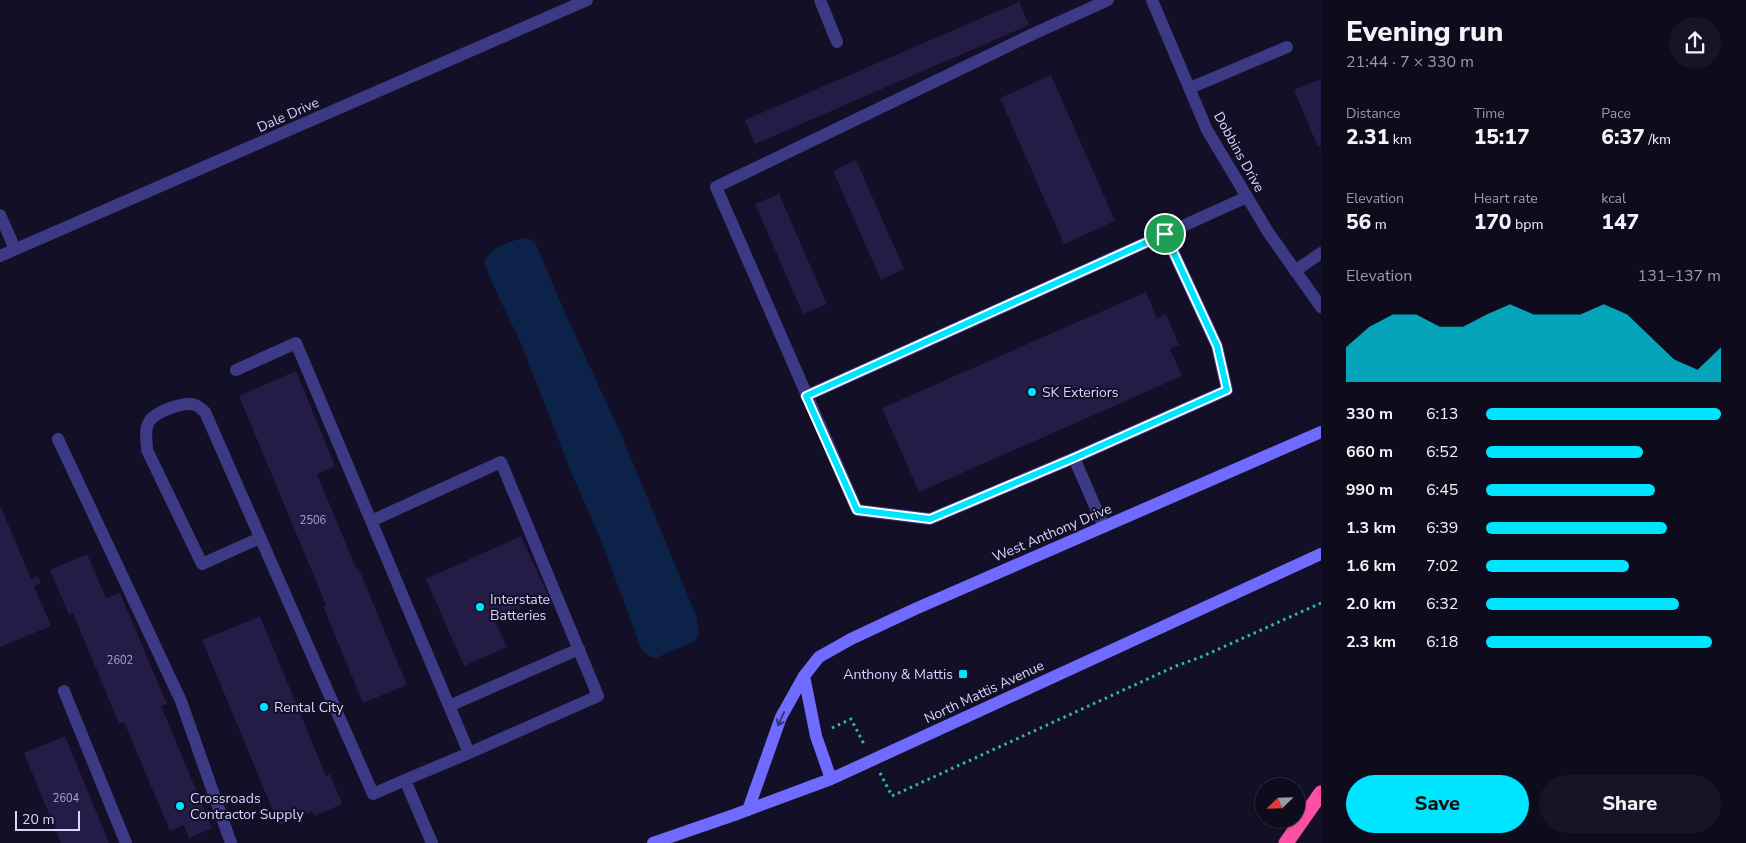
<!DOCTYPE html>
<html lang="en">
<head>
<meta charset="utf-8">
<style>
	:root { --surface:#0e0b1c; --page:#171425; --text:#f1f3f6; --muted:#9b9ba3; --line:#2e2b3b; --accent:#00e5ff }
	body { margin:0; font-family:"Nunito Sans",sans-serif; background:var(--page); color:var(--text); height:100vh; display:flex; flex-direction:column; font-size:19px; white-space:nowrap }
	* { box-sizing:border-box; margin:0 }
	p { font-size:16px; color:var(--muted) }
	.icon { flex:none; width:28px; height:28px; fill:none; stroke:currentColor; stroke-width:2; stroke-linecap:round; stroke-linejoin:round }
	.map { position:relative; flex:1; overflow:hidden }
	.details { display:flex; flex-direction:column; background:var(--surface); width:425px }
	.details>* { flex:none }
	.needle { width:32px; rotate:247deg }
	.controls { position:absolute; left:1255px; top:778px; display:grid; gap:10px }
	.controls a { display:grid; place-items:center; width:50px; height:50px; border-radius:50%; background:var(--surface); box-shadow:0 1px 4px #0004,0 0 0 1px var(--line); font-size:25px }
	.scale { position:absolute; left:15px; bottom:12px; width:65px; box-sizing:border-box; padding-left:5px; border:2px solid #d9d4ff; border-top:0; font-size:14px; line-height:18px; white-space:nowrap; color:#d9d4ff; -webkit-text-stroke:4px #130f26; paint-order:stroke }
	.pin { position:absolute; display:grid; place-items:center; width:42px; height:42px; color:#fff; margin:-21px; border:2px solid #fff; border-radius:50%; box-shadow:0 1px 5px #0007 }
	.round { display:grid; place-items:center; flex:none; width:52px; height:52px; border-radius:26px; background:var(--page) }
	.headline { display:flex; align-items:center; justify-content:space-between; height:85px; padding:0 25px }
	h1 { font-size:28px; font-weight:800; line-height:38px }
	.figures { display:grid; grid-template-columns:repeat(3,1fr); gap:8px; height:85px; padding:5px 25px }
	.figures div { display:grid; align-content:center }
	.figures b { font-size:21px; font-weight:800 }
	.figures small { font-size:14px; font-weight:400 }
	.figures p { font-size:14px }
	.chart { height:140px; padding:10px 25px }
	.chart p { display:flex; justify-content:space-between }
	.chart svg { width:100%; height:90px; margin-top:5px; fill:var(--accent); opacity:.7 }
	.action { display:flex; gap:10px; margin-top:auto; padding:10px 25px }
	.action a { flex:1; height:58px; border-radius:30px; background:var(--accent); color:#111; font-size:20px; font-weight:800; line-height:58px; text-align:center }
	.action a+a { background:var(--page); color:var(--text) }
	ul { padding:0 25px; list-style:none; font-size:16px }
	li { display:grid; grid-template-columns:80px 60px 1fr; align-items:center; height:38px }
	li i { height:12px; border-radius:6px; background:var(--accent) }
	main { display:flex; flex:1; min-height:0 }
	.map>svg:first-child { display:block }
</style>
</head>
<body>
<main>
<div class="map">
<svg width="1321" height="843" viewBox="0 0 1321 843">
	<rect width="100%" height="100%" fill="#130f26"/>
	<path fill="#0c2248" d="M527,238L535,242L566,315L621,434L697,618L699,634L695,641L656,658L648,656L641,648L601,540L571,472L522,346L490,278L484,261C492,247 511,240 527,238Z"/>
	<path fill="#241b47" d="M1019,2L1029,25L755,144L745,120Z
		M1051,75L1115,221L1064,244L1000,98Z
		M1321,79V146L1318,147L1294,90Z
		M856,160L904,269L881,280L833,171Z
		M779,194L827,304L803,314L755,204Z
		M1146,292L1157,318L1166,314L1179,345L1170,349L1182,376L919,492L882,408Z
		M296,371L335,466L317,474L356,568L358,567L407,685L363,703L323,606L326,605L239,396Z
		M0,505L31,579L38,576L41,583L34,586L51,626L0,647Z
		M521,536L548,595L494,619L507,647L464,666L426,579Z
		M87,554L106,598L120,593L167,704L161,706L212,828L189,838L184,825L170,831L124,722L119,724L73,613L69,615L50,570Z
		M260,616L326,776L330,774L342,804L314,816L312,811L279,825L202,640Z
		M65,736L109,843H61L24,753Z"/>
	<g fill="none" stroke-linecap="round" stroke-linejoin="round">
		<path stroke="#2fb8b0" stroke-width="3" stroke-dasharray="2.5 4" stroke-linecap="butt" d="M832,728L851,719L865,746
			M880,773L892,796L1176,666L1201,657L1321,603"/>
		<path stroke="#3d3a85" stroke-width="12" d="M1108,0L1033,34L716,187L857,510L930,519L1074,458L1227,390L1217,346L1165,234
			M1190,88L1287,47
			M1295,271L1321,253
			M236,370L296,343L469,753L405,780
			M806,396L1247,197
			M58,439L181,701L231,843
			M1074,458L1104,527
			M371,521L501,462L598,696L469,753
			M260,538L202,564L147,450C147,441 144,430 149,422C154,412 184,401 195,405C199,406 202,410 205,412L373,794L405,780L432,843
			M64,691L126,843
			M449,706L579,649"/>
		<path stroke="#3d3a85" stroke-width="12" d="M820,0L837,42
			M1152,0L1207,130L1268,232L1321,307
			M0,215L15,249
			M0,256L587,0"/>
		<path stroke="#6f6bff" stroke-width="12" d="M831,779L816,736L804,676L819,657L851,639L915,609L1321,432
			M748,810L781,717L804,676
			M653,843L734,815L831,779L1321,554"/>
		<path stroke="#ff4fa3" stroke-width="15" d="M1286,843L1321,793"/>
	</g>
	<defs><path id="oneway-shaft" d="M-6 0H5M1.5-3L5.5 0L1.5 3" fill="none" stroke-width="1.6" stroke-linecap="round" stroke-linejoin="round" transform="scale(1.25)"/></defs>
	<use stroke="#38347d" href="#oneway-shaft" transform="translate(781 719) rotate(114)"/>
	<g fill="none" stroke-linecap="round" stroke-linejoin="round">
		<g stroke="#fff" stroke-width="10">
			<path id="route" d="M1165,234L1217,346L1227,390L1074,458L930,519L857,510L806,396Z"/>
		</g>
		<use href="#route" stroke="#00e5ff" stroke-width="6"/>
	</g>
	<g fill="#00e5ff" stroke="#130f26" stroke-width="2">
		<circle cx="1032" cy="392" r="5"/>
		<circle cx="480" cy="607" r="5"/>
		<rect x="958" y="669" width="10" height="10" rx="2.5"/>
		<circle cx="264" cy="707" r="5"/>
		<circle cx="180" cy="806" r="5"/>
	</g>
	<g text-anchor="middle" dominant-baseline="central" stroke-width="4" stroke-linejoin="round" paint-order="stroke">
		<g font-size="11" fill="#aca6d1">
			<text x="313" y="520">2506</text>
			<text x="120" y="660">2602</text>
			<text x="66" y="798">2604</text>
		</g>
		<g font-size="14" fill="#d9d4ff" stroke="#130f26">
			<text transform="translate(288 115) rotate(-24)">Dale Drive</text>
			<text transform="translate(1239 152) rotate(61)">Dobbins Drive</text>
			<text transform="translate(1052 533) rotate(-23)">West Anthony Drive</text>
			<text transform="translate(984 692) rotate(-25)">North Mattis Avenue</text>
		</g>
		<g font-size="14" fill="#d9d4ff" stroke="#130f26" text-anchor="start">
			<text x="1042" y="392">SK Exteriors</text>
			<text x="490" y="599">Interstate<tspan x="490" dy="16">Batteries</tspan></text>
			<text x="953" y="674" text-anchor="end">Anthony &amp; Mattis</text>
			<text x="274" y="707">Rental City</text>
			<text x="190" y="798">Crossroads<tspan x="190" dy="16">Contractor Supply</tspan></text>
		</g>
	</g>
</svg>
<div class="controls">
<a><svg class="needle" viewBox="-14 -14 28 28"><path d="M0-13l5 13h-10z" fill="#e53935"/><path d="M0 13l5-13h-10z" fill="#9b9ba3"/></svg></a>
</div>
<div class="scale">20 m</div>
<div class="pin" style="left:1165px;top:234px;background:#1e9e55"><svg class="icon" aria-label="arrive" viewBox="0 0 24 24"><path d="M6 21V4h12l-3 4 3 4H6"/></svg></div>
</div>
<section class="details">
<div class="headline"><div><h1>Evening run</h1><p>21:44 · 7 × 330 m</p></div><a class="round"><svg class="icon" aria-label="share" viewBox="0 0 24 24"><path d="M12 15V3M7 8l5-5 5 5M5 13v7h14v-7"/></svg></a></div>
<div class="figures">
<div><p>Distance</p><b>2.31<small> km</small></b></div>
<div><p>Time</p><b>15:17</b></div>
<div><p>Pace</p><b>6:37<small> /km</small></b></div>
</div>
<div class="figures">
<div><p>Elevation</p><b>56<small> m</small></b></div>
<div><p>Heart rate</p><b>170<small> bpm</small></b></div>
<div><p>kcal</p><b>147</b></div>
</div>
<div class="chart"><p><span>Elevation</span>131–137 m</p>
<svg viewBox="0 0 160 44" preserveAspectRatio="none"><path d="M0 44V27L10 17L20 11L30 11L40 17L50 17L60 11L70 6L80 11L90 11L100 11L110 6L120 11L130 22L140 33L150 38L160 27V44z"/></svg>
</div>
<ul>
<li><b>330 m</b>6:13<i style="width:100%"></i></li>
<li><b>660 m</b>6:52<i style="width:67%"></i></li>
<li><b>990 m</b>6:45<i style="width:72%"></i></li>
<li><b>1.3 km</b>6:39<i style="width:77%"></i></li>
<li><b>1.6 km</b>7:02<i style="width:61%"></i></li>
<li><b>2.0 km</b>6:32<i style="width:82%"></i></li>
<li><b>2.3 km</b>6:18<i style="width:96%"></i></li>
</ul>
<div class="action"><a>Save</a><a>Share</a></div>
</section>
</main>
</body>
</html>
